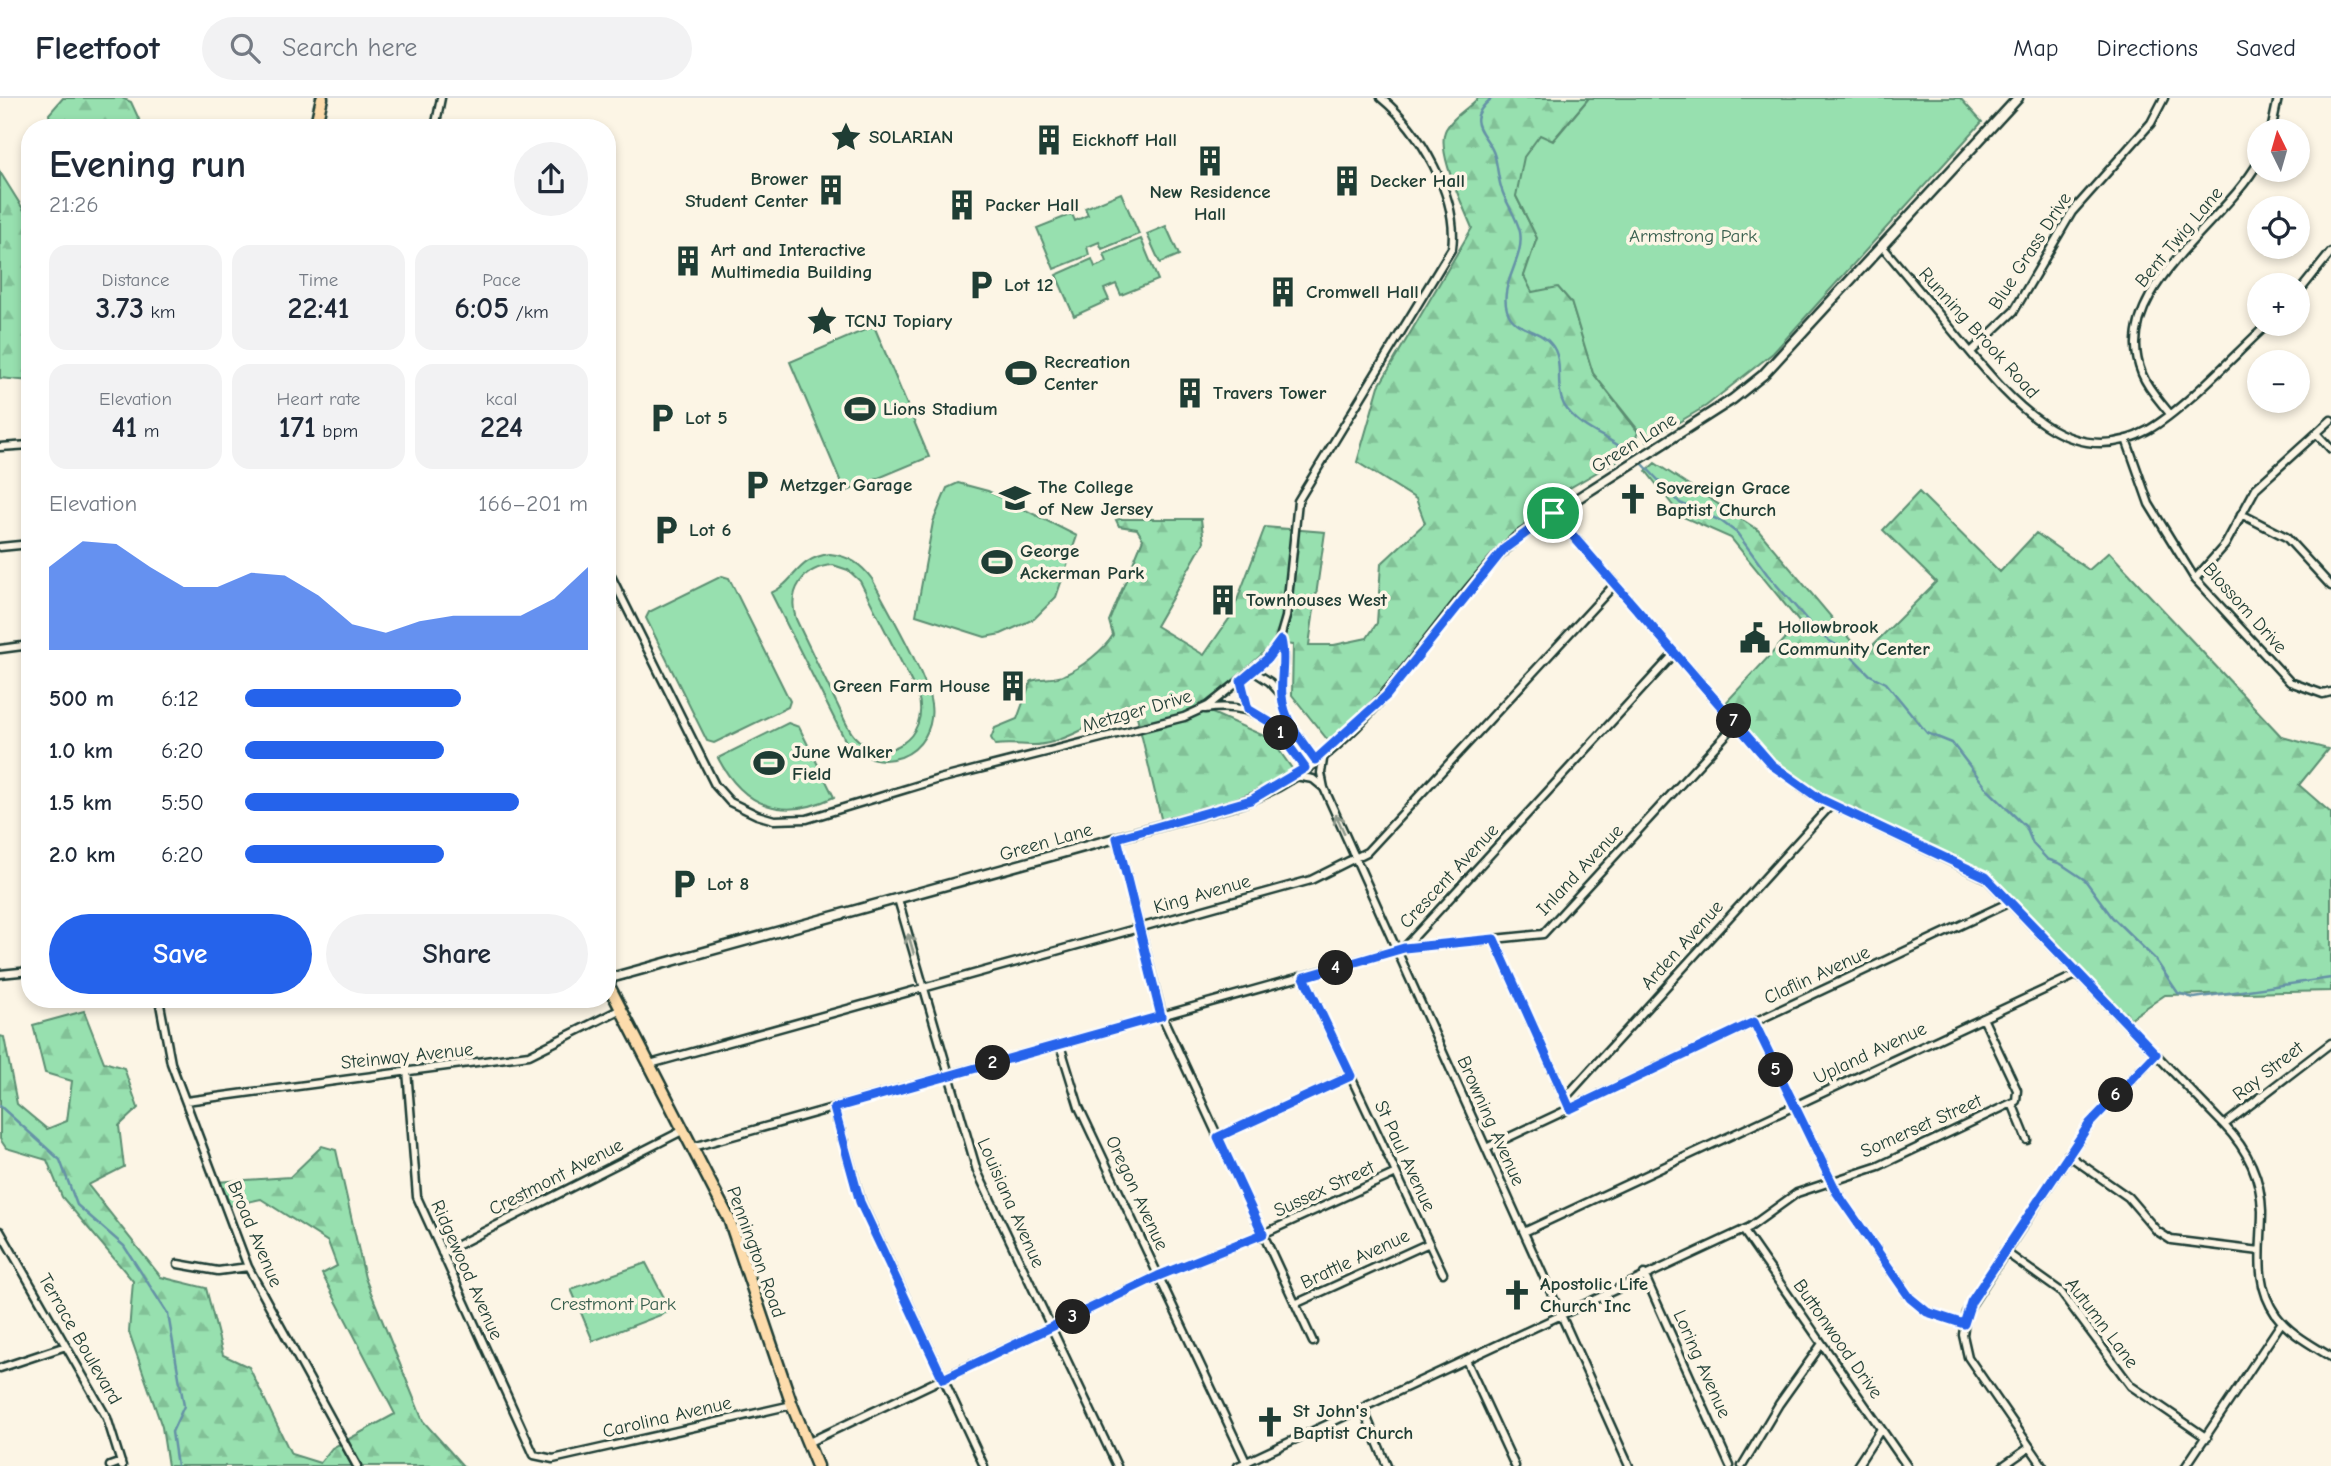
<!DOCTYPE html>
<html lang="en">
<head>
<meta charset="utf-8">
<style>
	:root { --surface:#fff; --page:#f2f2f3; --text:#1f2937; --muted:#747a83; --line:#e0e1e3; --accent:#2563eb }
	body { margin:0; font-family:"Comic Neue",sans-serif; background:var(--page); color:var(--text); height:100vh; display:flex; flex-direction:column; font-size:26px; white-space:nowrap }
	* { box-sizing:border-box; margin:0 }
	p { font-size:23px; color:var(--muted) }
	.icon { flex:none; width:38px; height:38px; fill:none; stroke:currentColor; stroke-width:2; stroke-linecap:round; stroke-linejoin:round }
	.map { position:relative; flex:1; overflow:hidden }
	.panel { position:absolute; left:21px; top:21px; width:595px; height:889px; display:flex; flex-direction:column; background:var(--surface); border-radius:28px; box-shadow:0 4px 10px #0003 }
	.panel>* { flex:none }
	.needle { width:46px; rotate:355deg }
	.controls { position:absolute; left:2247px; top:21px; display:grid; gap:14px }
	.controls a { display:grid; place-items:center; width:63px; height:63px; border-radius:50%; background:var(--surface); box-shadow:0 4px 10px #0003; font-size:35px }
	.pin { position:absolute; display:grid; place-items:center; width:60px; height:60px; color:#fff; margin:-30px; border:4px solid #fff; border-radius:50%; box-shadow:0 2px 7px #0007 }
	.km { position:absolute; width:35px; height:35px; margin:-18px; border-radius:50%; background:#222; color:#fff; font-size:19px; line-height:35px; text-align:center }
	.round { display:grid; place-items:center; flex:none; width:74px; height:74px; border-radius:37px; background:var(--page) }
	.overview { display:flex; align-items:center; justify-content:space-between; height:119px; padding:0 28px }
	h1 { font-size:38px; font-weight:700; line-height:52px }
	.stats { display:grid; grid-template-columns:repeat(3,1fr); gap:10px; height:119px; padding:7px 28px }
	.stats div { display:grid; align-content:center; border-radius:18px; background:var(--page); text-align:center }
	.stats b { font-size:30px; font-weight:700 }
	.stats small { font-size:19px; font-weight:400 }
	.stats p { font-size:19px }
	.chart { height:196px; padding:14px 28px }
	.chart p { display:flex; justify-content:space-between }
	.chart svg { width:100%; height:126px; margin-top:7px; fill:var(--accent); opacity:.7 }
	.action { display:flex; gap:14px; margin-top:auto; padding:14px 28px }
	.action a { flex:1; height:80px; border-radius:42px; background:var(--accent); color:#fff; font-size:28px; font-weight:700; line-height:80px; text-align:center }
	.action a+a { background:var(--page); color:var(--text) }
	ul { padding:0 28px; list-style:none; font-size:23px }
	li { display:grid; grid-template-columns:112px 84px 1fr; align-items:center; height:52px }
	li i { height:18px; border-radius:9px; background:var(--accent) }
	header { display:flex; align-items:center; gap:42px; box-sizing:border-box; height:98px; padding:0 35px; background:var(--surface); border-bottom:2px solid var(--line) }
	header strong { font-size:33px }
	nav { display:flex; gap:38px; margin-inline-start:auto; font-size:24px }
	.search { width:490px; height:63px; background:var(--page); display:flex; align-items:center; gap:18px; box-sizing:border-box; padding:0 24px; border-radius:38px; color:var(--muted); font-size:26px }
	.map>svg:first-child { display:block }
</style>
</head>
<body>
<header>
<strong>Fleetfoot</strong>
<div class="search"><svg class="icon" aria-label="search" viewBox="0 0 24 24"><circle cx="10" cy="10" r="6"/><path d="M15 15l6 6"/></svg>Search here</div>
<nav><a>Map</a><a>Directions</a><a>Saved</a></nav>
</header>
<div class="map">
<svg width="2331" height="1368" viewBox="0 0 2331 1368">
	<defs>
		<pattern id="forest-firs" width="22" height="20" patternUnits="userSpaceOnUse" patternTransform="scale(1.75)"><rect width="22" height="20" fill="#97e0af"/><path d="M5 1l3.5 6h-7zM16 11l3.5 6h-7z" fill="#82c197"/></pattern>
	</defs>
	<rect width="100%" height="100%" fill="#fcf5e5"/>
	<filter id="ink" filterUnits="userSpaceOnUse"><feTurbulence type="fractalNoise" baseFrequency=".0143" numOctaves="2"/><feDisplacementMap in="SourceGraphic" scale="14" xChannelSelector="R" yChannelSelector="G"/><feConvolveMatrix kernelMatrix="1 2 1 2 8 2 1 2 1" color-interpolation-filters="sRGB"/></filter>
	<g filter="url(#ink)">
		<path fill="url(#forest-firs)" stroke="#5b8e72" stroke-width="2" d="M63,0H122L131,4L143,30H51L49,16Z
			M1478,0H1589L1552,43L1516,98L1537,140L1524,178L1558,189L1571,204L1593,275L1638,334L1630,355L1542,406L1554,420L1506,454L1334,650L1292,597L1293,547L1274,545L1203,611L1271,641L1298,679L1262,699L1163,729L1137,618L1117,611C1099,625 1057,647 1034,647C1021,647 1009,645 995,647L991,640L995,630L1017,621L1031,583C1042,579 1055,582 1064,577C1081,570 1104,552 1113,537L1109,523L1143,441L1137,431L1119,428L1116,422L1120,421H1201L1204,444L1156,528L1204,557L1231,518L1265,429L1325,434L1309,547H1334L1367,540L1377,525L1381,466L1425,425L1416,401L1357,364L1379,288L1472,130C1463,107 1435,52 1446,31C1454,17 1468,11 1478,0Z
			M0,74L30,122V283L0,280Z
			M1655,365L1758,432L1863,557L1936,484L1883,432L1919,394L2000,474L2036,435L2089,472L2109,454L2282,639L2328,651L2299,687L2331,715V893L2165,897L2125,924L1985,778L1814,700L1752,648L1720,611L1800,525L1731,440L1681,418L1646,373Z
			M84,913L104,964L124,970L138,1010L119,1028L124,1069L88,1087L161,1179L206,1190L223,1257L249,1269L291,1356L320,1365L332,1350L395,1316L322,1176L337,1168L328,1144L261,1101L224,1109L216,1084L290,1079L322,1048L336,1052L365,1180L423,1323L463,1368H168L162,1329L129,1234L133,1183L62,1099L47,1062L6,1050L0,1041V938L4,939L17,1006L47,1031L67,1023L72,983L45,975L33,927Z"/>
		<path fill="#97e0af" stroke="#5b8e72" stroke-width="2" fill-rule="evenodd" d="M1589,0H1960L1982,24L1773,255L1706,308L1647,343L1593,275L1571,204L1558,189L1532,194L1524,178L1537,140L1516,98L1524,59L1540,37L1553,43Z
			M1121,95L1139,136L1102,151L1099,144L1087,149L1089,157L1054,171L1037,130L1072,116L1075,123L1088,117L1085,110Z
			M1166,128L1179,157L1160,165L1147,136Z
			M1141,141L1158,182L1121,197L1116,186L1104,191L1109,202L1074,218L1056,177L1092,161L1095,169L1107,164L1104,156Z
			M874,228L929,359L845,394L790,264Z
			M958,385L988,393L1077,438L1056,499L1034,521L1001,536L985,539L916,517L933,424L947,390Z
			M830,456C849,458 861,466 872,481C887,510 928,579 931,607C934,629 922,651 901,659C881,666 862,659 847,646L771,495C796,484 796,460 830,456ZM833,467L848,472L860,483L918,597C931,639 884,671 854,638C846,629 842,615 836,604C823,577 809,549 796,521C787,493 803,469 833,467Z
			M722,478L729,480L790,603L788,609L714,645L707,643L646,520L649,514Z
			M788,625L799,629L834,699C784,723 744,710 718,660Z
			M646,1165L671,1213L593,1243L571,1191Z"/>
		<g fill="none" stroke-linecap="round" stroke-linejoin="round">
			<path stroke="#6592a6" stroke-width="2.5" d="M1492,0C1460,26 1489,35 1495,59C1498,71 1498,83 1503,95C1508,108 1517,120 1520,134C1525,160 1499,186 1507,212C1513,233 1539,230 1551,246C1565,262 1554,288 1564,307C1581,334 1613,339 1636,360
				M1641,364L1680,405L1721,423L1737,435L1767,476L1820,537L1846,553L1870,577L1886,585L1927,635L1952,645L1988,692L2026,729L2033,746L2047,761L2061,766L2085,782L2112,819L2155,861L2178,895L2194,900L2331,880
				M0,1008L60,1062L77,1107L124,1148L168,1216L184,1308L172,1334L177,1368"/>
			<g stroke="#1f3d34" stroke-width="11">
				<path id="minor" d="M435,30L441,0
					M2271,33L2278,0
					M1882,148C1907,178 1932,208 1957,238C2003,293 2066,378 2148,332C2185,311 2235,256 2268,226
					M2298,195L2331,154
					M1971,254L2014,213L2072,114L2151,25L2164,0
					M2170,316C2160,303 2148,291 2142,276C2108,195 2224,127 2259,63
					M2317,336L2331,351
					M2126,341L2149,406L2195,481L2290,584L2323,596L2331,594
					M0,349L30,347
					M1553,415L1772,667L1820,701L1986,780L2224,1027C2247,1051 2261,1080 2262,1113C2262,1150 2253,1184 2276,1217C2290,1236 2312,1247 2331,1259
					M2241,416L2286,439L2331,488
					M0,449L30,446
					M607,470L715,687L730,704L757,717L774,722L807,721L939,681L1184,619L1208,608L1267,561L1277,550L1286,519L1298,403L1452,150C1459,99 1420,32 1381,0
					M2195,481L2225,447L2256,390L2331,322
					M1281,543C1286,561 1280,579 1282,598C1284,623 1301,642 1315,662
					M0,551L30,547
					M1253,573L1270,584L1281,596
					M1241,583L1248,611
					M1205,611C1261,603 1276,627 1305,670
					M1324,655L1321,675L1324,690L1629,1368
					M1295,678L1313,681L1324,690
					M1117,740L1162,918L1313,1244
					M898,801L977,1073L1117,1368
					M1494,841L1570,1011
					M1404,850L1543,836L1736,626
					M0,876L30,873
					M1304,879L1443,1175
					M159,901L171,965L248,1169L357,1368
					M1754,924L1837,1095L1910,1200L1927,1214L1964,1226
					M1060,947L1079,1009L1248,1368
					M650,966L1311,782L1367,754L1615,486
					M407,972L417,1099L534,1357L553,1361L792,1307
					M1565,1000L1831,707
					M186,1003L529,957L621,911
					M2012,1005L2027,1042
					M834,1010L861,1104L984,1368
					M2224,1027L2331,945
					M1218,1039L1351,978
					M693,1049L1404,850L1675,555
					M1486,1050L2010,804
					M2068,1057L2128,1099L2157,1133L2171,1142L2260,1153
					M1743,1132L1907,1368
					M0,1133L107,1320L122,1368
					M1524,1134L2078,876
					M2004,1153L2060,1193L2131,1288L2207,1340
					M442,1155L684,1032
					M178,1166L218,1173L248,1169
					M1644,1176L1730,1368
					M1295,1206L1429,1145
					M1466,1262L1515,1368
					M0,1270L66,1248
					M1363,1310L1387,1368
					M807,1345L1158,1178L1263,1136L1396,1075
					M110,1368L121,1364
					M1238,1368L1750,1129L1797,1095L1879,1068L2016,1003L2017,992L1983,920
					M1742,1368L1779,1306L1821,1247
					M1857,1368L1881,1331
					M2003,1368L2030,1349
					M2043,1368L1968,1259L1963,1237L1966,1215L2090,1025L2156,956
					M2186,1368L2282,1224"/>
			</g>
			<g stroke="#1f3d34" stroke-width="13">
				<path id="tertiary" d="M607,881L1235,707C1367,664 1423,528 1517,439L1733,301L1763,277L2018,0"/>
			</g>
			<g stroke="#1f3d34" stroke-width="15">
				<path id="primary" d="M315,30L322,0
					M607,884L729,1121L792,1307L817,1368"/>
			</g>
			<use href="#minor" stroke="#fcf5e5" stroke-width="6"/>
			<use href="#tertiary" stroke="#fcf5e5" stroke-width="8"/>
			<use href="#primary" stroke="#fddcac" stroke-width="10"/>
		</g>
		<defs><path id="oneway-shaft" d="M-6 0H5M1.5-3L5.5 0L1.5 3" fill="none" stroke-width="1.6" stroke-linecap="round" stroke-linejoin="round" transform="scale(1.75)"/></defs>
		<g stroke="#8e998c">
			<use href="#oneway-shaft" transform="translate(1340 726) rotate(-114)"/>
			<use href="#oneway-shaft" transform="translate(911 846) rotate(-106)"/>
		</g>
	</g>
	<g fill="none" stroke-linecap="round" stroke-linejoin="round" filter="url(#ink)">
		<g stroke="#fff" stroke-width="14">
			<path id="route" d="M1553,415L1772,667L1820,701L1986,779L2156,956L2090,1025L1971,1204L1964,1226L1927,1214L1910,1200L1837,1095L1754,924L1570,1011L1494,841L1404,850L1304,879L1351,978L1218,1039L1263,1136L1158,1178L943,1281L860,1104L834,1010L1161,918L1117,740L1251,702L1305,670L1273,626L1248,611L1241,583L1267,561L1281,542C1286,561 1280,579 1282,598C1284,623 1301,642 1315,662L1386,598L1504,451Z"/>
		</g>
		<use href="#route" stroke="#2563eb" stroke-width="9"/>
	</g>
	<defs>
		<g id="sight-bare" transform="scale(2.415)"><path d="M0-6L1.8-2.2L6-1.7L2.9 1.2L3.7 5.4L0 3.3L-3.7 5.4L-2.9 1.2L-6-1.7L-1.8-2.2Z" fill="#1f3d34" stroke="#fcf5e5" stroke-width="2.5" paint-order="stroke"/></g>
		<g id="building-bare" transform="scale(2.415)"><path d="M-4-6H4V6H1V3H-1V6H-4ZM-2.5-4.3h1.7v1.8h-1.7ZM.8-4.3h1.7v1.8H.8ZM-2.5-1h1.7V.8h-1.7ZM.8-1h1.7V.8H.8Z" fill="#1f3d34" stroke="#fcf5e5" stroke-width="2.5" paint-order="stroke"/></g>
		<g id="parking-bare" transform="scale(2.415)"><path d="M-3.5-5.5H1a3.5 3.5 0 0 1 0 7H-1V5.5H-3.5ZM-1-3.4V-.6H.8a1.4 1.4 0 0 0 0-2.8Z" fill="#1f3d34" stroke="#fcf5e5" stroke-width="2.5" paint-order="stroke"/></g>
		<g id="stadium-bare" transform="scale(2.415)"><path d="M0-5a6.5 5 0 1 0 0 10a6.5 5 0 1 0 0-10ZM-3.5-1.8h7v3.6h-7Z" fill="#1f3d34" stroke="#fcf5e5" stroke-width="2.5" paint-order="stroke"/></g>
		<g id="university-bare" transform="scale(2.415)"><path d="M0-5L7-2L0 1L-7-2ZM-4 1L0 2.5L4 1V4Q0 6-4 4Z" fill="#1f3d34" stroke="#fcf5e5" stroke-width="2.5" paint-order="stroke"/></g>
		<g id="church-bare" transform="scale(2.415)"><path d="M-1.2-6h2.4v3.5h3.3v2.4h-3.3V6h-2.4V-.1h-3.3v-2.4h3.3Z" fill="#1f3d34" stroke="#fcf5e5" stroke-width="2.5" paint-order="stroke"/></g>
		<g id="civic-bare" transform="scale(2.415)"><path d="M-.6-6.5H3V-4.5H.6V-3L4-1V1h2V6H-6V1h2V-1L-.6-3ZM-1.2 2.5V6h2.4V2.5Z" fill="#1f3d34" stroke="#fcf5e5" stroke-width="2.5" paint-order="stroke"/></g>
	</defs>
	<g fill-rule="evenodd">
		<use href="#sight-bare" x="846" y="39"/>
		<use href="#building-bare" x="1049" y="42"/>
		<use href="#building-bare" x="1210" y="63"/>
		<use href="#building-bare" x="1347" y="83"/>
		<use href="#building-bare" x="831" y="92"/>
		<use href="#building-bare" x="962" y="107"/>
		<use href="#building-bare" x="688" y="163"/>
		<use href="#parking-bare" x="981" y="187"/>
		<use href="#building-bare" x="1283" y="194"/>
		<use href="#sight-bare" x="822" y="223"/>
		<use href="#stadium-bare" x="1021" y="275"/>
		<use href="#building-bare" x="1190" y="295"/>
		<use href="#stadium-bare" x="860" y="311"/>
		<use href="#parking-bare" x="662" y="320"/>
		<use href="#parking-bare" x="757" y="387"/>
		<use href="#university-bare" x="1015" y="400"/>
		<use href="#church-bare" x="1633" y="401"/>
		<use href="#parking-bare" x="666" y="432"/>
		<use href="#stadium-bare" x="997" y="464"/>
		<use href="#building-bare" x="1223" y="502"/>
		<use href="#civic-bare" x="1755" y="540"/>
		<use href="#building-bare" x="1013" y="588"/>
		<use href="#stadium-bare" x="769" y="665"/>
		<use href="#parking-bare" x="684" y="786"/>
		<use href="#church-bare" x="1517" y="1197"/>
		<use href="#church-bare" x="1270" y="1324"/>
	</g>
	<g text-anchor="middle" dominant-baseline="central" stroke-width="7" stroke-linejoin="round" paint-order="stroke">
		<g font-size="19" font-weight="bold" fill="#1f3d34" stroke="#fcf5e5" text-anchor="start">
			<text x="869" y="39">SOLARIAN</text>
			<text x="1072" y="42">Eickhoff Hall</text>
			<text x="808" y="81" text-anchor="end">Brower<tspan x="808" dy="22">Student Center</tspan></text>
			<text x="1370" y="83">Decker Hall</text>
			<text x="1210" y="94" text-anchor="middle">New Residence<tspan x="1210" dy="22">Hall</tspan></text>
			<text x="985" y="107">Packer Hall</text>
			<text x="711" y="152">Art and Interactive<tspan x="711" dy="22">Multimedia Building</tspan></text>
			<text x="1004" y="187">Lot 12</text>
			<text x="1306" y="194">Cromwell Hall</text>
			<text x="845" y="223">TCNJ Topiary</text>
			<text x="1044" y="264">Recreation<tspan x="1044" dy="22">Center</tspan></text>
			<text x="1213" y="295">Travers Tower</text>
			<text x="883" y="311">Lions Stadium</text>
			<text x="685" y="320">Lot 5</text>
			<text x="780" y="387">Metzger Garage</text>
			<text x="1038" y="389">The College<tspan x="1038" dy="22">of New Jersey</tspan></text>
			<text x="1656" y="390">Sovereign Grace<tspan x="1656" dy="22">Baptist Church</tspan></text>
			<text x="689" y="432">Lot 6</text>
			<text x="1020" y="453">George<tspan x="1020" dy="22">Ackerman Park</tspan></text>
			<text x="1246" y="502">Townhouses West</text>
			<text x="1778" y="529">Hollowbrook<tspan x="1778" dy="22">Community Center</tspan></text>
			<text x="990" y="588" text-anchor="end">Green Farm House</text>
			<text x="792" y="654">June Walker<tspan x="792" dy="22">Field</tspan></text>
			<text x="707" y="786">Lot 8</text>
			<text x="1540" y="1186">Apostolic Life<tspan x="1540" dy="22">Church Inc</tspan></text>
			<text x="1293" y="1313">St John's<tspan x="1293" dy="22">Baptist Church</tspan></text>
		</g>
		<g font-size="19" fill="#375e4d" stroke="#fcf5e5">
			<text x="1693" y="138">Armstrong Park</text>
			<text x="613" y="1206">Crestmont Park</text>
		</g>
		<g font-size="19" fill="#1f3d34" stroke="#fcf5e5">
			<text transform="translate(2179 139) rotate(-50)">Bent Twig Lane</text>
			<text transform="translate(2030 153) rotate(-57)">Blue Grass Drive</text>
			<text transform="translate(1979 235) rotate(48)">Running Brook Road</text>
			<text transform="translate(1634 345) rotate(-32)">Green Lane</text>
			<text transform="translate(2245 510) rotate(48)">Blossom Drive</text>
			<text transform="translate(1137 613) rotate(-16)">Metzger Drive</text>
			<text transform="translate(1046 744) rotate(-16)">Green Lane</text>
			<text transform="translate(1580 772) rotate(-47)">Inland Avenue</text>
			<text transform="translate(1449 778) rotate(-47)">Crescent Avenue</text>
			<text transform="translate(1202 796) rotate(-16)">King Avenue</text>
			<text transform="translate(1682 847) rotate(-48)">Arden Avenue</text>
			<text transform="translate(1817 877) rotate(-25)">Claflin Avenue</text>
			<text transform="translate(1870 955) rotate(-25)">Upland Avenue</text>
			<text transform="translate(407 958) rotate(-6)">Steinway Avenue</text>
			<text transform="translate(2268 973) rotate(-38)">Ray Street</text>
			<text transform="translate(1491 1023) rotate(66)">Browning Avenue</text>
			<text transform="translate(1921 1028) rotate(-24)">Somerset Street</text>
			<text transform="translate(1405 1058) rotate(65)">St Paul Avenue</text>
			<text transform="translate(556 1079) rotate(-27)">Crestmont Avenue</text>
			<text transform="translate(1324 1091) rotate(-25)">Sussex Street</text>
			<text transform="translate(1137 1095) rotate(65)">Oregon Avenue</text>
			<text transform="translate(1011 1105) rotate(66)">Louisiana Avenue</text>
			<text transform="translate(255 1136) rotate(67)">Broad Avenue</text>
			<text transform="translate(756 1154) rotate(70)">Pennington Road</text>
			<text transform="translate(1355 1161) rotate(-25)">Brattle Avenue</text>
			<text transform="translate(467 1172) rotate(66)">Ridgewood Avenue</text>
			<text transform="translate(2102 1225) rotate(53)">Autumn Lane</text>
			<text transform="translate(80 1241) rotate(60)">Terrace Boulevard</text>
			<text transform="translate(1838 1241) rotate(55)">Buttonwood Drive</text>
			<text transform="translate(1702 1266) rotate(66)">Loring Avenue</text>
			<text transform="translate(667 1319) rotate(-13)">Carolina Avenue</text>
		</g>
	</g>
</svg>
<div class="controls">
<a><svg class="needle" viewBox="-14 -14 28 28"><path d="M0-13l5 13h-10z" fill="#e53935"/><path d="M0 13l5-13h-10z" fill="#747a83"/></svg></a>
<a><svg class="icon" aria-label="locate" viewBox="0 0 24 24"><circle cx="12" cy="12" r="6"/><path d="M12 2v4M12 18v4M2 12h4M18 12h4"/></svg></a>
<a>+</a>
<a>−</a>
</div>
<div class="pin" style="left:1553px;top:415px;background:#1e9e55"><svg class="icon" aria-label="arrive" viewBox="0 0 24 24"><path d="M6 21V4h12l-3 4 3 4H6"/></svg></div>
<b class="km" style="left:1281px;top:635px">1</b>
<b class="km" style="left:993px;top:965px">2</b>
<b class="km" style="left:1073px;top:1219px">3</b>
<b class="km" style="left:1336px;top:870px">4</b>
<b class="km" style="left:1776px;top:972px">5</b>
<b class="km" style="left:2116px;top:997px">6</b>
<b class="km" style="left:1734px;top:623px">7</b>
<section class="panel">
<div class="overview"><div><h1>Evening run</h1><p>21:26</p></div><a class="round"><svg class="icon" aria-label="share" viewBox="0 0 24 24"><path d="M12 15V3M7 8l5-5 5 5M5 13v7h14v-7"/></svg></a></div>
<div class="stats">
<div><p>Distance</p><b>3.73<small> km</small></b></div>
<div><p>Time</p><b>22:41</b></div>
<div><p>Pace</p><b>6:05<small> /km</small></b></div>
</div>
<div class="stats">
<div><p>Elevation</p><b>41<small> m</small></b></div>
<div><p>Heart rate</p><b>171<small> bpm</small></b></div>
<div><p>kcal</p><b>224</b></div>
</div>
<div class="chart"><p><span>Elevation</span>166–201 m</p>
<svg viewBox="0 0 160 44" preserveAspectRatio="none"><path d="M0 44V15L10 6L20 7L30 15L40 22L50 22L60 17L70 18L80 25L90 35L100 38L110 34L120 32L130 32L140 32L150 26L160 15V44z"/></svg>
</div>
<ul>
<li><b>500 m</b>6:12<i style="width:63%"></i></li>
<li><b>1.0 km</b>6:20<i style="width:58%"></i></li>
<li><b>1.5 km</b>5:50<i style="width:80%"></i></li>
<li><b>2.0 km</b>6:20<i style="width:58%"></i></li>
</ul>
<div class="action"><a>Save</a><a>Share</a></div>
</section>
</div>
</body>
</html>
